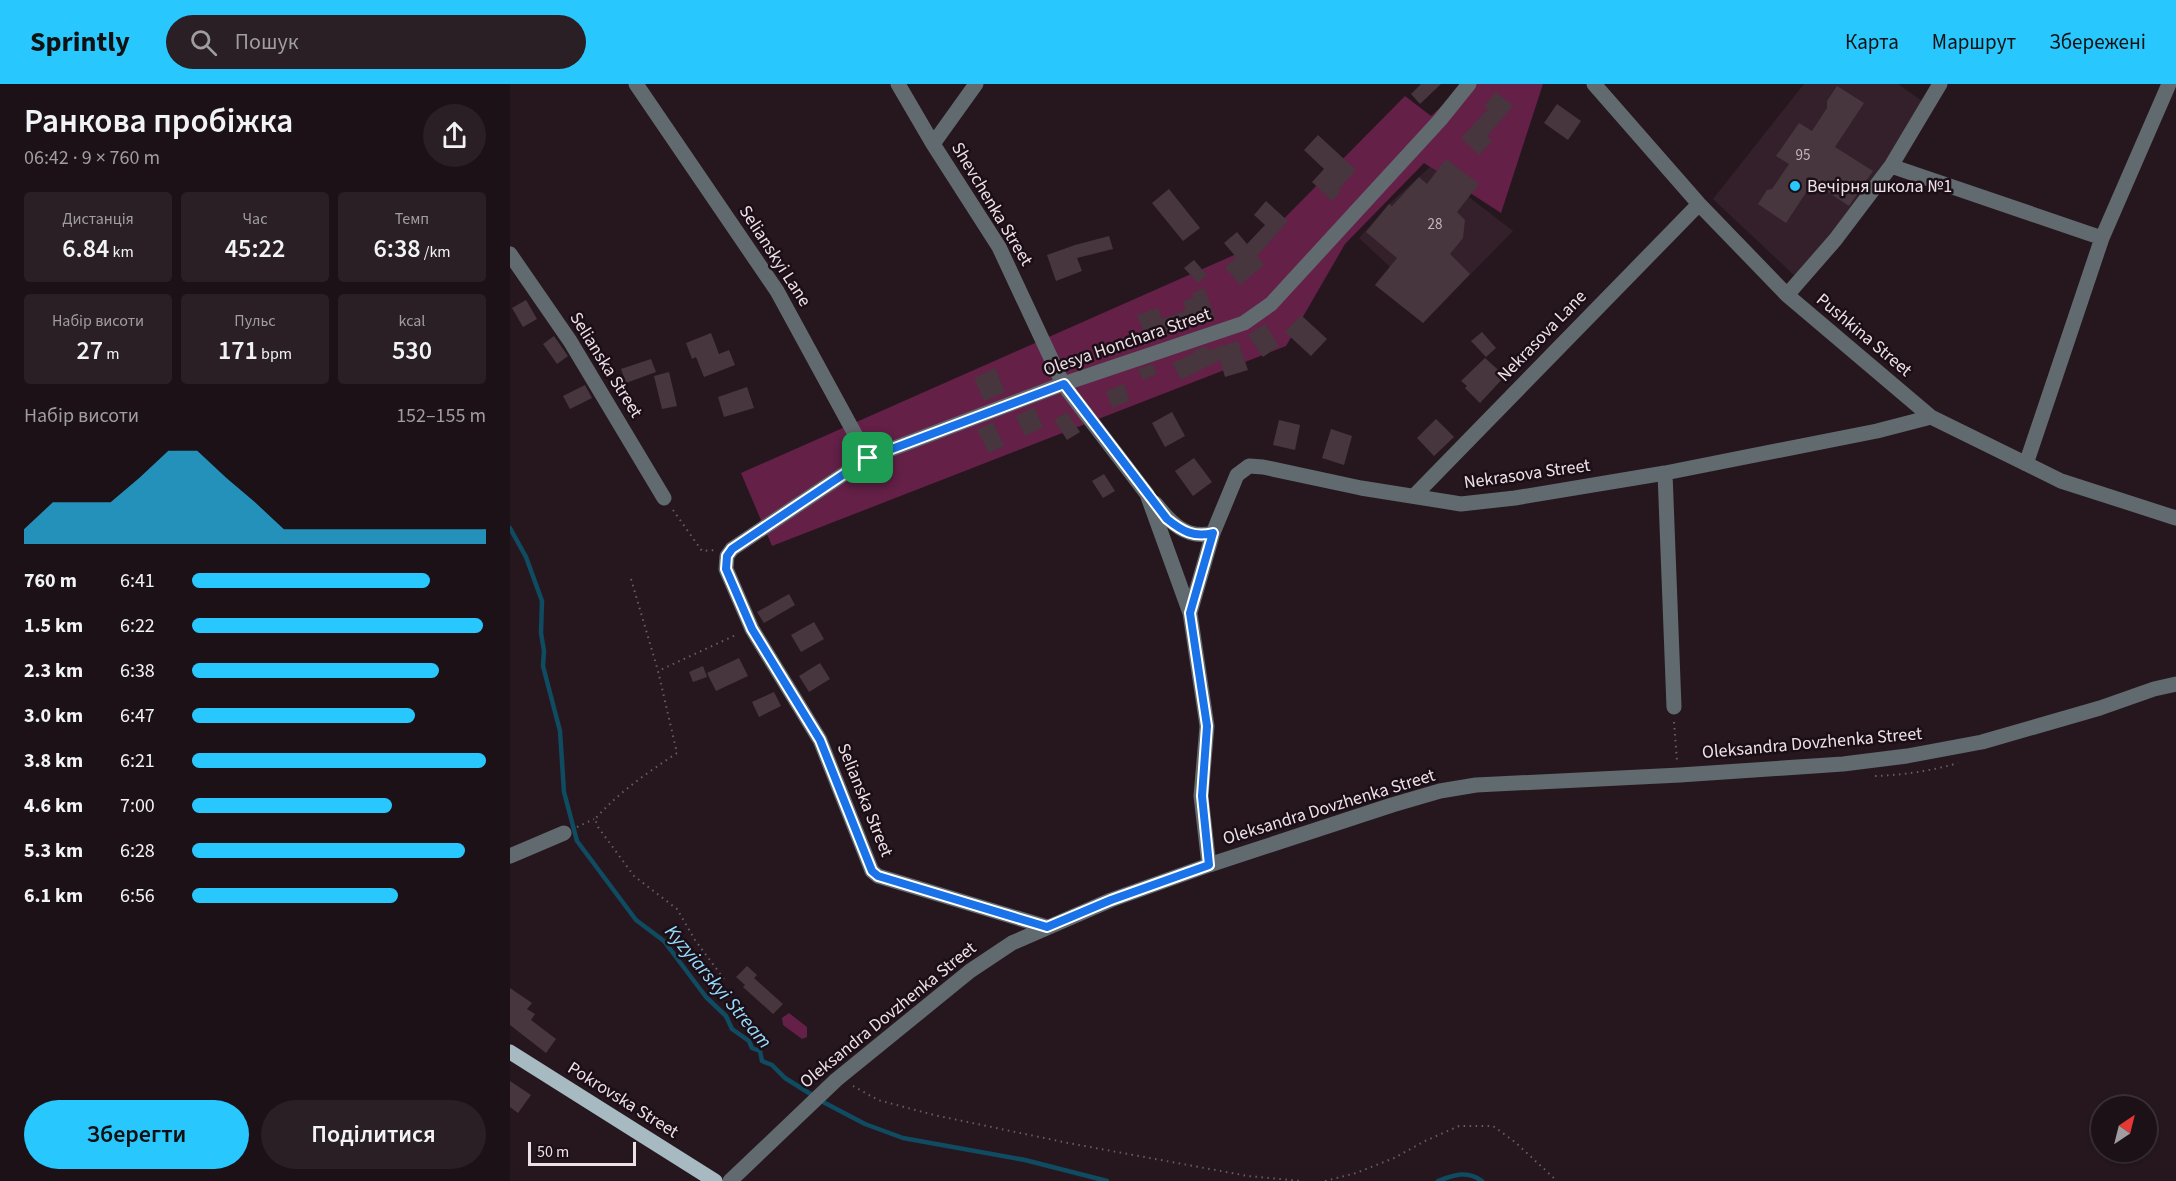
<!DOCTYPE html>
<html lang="uk">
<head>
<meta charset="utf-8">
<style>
	:root { --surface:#1c1117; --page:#291f24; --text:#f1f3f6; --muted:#a09da1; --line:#3a3136; --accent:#28c8ff }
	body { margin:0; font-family:"Source Sans 3",sans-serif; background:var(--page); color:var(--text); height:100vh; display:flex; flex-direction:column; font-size:22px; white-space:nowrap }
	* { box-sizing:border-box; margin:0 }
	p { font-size:20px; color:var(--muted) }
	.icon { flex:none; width:33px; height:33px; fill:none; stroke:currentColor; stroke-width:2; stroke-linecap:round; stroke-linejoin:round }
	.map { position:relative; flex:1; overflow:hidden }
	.details { display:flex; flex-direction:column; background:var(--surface); width:510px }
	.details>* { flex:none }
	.needle { width:39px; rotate:35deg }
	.tools { position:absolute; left:1581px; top:1012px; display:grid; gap:12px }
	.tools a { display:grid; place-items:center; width:66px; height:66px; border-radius:50%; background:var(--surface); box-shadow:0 2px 4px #0004,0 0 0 2px var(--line); font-size:30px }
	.scale { position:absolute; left:18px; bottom:15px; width:108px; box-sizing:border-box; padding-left:6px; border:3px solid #ece1e6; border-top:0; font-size:16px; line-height:21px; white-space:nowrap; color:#ece1e6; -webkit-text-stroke:4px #1c0e16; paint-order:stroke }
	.pin { position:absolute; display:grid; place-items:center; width:51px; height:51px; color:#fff; margin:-26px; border-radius:12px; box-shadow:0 3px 9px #0006 }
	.round { display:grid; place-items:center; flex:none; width:63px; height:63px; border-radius:32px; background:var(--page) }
	.summary { display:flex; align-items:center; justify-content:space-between; height:102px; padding:0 24px }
	h1 { font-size:33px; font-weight:600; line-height:45px }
	.figures { display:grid; grid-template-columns:repeat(3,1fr); gap:9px; height:102px; padding:6px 24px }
	.figures div { display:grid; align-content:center; border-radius:6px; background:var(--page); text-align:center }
	.figures b { font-size:26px; font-weight:600 }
	.figures small { font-size:16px; font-weight:400 }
	.figures p { font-size:16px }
	.chart { height:168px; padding:12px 24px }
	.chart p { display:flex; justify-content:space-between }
	.chart svg { width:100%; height:108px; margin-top:6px; fill:var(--accent); opacity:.7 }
	.primary-button { display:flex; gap:12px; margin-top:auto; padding:12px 24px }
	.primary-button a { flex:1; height:69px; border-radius:36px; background:var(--accent); color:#111; font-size:24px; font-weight:600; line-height:69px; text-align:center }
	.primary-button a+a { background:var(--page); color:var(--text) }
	ul { padding:0 24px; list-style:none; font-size:20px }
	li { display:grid; grid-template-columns:96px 72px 1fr; align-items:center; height:45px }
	li i { height:15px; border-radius:8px; background:var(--accent) }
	header { display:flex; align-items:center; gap:36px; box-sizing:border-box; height:84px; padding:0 30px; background:var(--accent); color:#111 }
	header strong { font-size:28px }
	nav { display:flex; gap:33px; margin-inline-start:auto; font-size:21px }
	.search { width:420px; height:54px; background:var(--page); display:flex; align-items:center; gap:15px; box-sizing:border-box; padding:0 21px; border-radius:33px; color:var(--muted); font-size:22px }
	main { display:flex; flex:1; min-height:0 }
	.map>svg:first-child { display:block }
</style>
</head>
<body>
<header>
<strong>Sprintly</strong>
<div class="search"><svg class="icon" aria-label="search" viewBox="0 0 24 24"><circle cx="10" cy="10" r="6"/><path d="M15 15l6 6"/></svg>Пошук</div>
<nav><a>Карта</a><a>Маршрут</a><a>Збережені</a></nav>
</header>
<main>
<section class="details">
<div class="summary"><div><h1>Ранкова пробіжка</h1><p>06:42 · 9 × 760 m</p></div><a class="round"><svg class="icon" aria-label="share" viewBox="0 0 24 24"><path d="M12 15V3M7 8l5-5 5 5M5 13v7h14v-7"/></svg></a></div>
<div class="figures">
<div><p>Дистанція</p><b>6.84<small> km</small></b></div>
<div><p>Час</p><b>45:22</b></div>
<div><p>Темп</p><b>6:38<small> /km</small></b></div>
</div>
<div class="figures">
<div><p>Набір висоти</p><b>27<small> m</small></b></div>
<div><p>Пульс</p><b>171<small> bpm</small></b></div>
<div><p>kcal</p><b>530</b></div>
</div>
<div class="chart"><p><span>Набір висоти</span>152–155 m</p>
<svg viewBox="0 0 160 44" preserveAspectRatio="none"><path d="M0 44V38L10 27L20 27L30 27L40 17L50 6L60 6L70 17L80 27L90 38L100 38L110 38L120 38L130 38L140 38L150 38L160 38V44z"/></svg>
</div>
<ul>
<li><b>760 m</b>6:41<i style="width:81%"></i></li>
<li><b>1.5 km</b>6:22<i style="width:99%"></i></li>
<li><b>2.3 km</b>6:38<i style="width:84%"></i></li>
<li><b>3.0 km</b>6:47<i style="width:76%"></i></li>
<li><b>3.8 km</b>6:21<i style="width:100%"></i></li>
<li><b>4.6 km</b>7:00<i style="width:68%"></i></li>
<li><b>5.3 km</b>6:28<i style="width:93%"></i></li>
<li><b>6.1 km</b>6:56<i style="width:70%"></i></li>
</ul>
<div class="primary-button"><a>Зберегти</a><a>Поділитися</a></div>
</section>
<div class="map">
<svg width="1666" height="1097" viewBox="0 0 1666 1097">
	<rect width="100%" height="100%" fill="#26171f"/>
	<path fill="#34202a" d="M1294,0H1388L1412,17L1368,89L1286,193L1203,115Z
		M920,83L1003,147L913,239L865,201L880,183L849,154L879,120Z"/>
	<path fill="#642047" d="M956,0H1033L991,129L914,79L835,160L776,262L262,462L231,389L749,160L895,12L921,32Z
		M279,929L297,943V953L292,955L273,941L272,934Z"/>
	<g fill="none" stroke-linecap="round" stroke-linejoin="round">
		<path stroke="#0f4b61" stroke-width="4.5" d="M0,444L16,473L32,517L31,549L34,567L33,582L50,647L54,708L67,757L126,836L154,857L196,913L216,932L222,945L239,957L242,964L250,967L252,977L262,981L275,994L315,1019L355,1040L393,1054L515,1076L597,1097
			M928,1097C944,1091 957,1086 972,1097"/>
	</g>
	<path fill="#47363e" d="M911,0H931L910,20L901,10Z
		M1327,2L1354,19L1325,63L1363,87L1339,122L1303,98L1276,139L1248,120L1257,106L1262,105L1279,80L1266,72L1289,39L1302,47L1317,24V17Z
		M986,8L1003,22L977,52L982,57L969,71L951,54L978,25L974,22Z
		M1047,20L1071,37L1058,56L1034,39Z
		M808,51L846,86L829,105L831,107L822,117L802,98L814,85L794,66Z
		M936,75L969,100L947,128L955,136L953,154L940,170L960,190L913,239L865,201L887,174L856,148L879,120L882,122L909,93L917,100Z
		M659,105L690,144L673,157L642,119Z
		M756,117L778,137L747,172L754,181L730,201L715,183L726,173L714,159L727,148L737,160L755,141L744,131Z
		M599,152L603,165L567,174L572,187L546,197L537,171L565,161Z
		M684,176L697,191L688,199L674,184Z
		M694,204L705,233L645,254L641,244L633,247L627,231L648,224L652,235L676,226L673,217L684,213L682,209Z
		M16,216L27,235L13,243L2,224Z
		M791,231L817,255L801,272L775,248Z
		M755,240L769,262L753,273L738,251Z
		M972,248L986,264L976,273L961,257Z
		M201,249L209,270L219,266L225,281L194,293L186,273L182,275L176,259Z
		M44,252L58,272L47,280L33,260Z
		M728,257L738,286L715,293L710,276L671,296L662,279L684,269L683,267L696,262L698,266Z
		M975,274L995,292L970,319L955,304L957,302L951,297Z
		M141,275L146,288L116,299L111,285Z
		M642,280L647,290L633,296L628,285Z
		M485,284L495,308L474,317L464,294Z
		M159,288L167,322L152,325L144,292Z
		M614,300L620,317L602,324L596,307Z
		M75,301L82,314L60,325L53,312Z
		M237,303L244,324L214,333L208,313Z
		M524,323L533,343L515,352L506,332Z
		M557,328L570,348L557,356L544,336Z
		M662,328L675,352L655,363L642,339Z
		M926,335L944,353L924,372L907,354Z
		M769,336L790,341L785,366L763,361Z
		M483,338L494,362L479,369L467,346Z
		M821,345L842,352L834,381L812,374Z
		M684,374L702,398L683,412L665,387Z
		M594,390L605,407L593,414L582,397Z
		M279,510L285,521L254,539L247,528Z
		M304,538L314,555L291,568L281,551Z
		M229,574L238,592L206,607L197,589Z
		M310,579L320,595L299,608L289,592Z
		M193,582L197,593L183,598L179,588Z
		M264,608L271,622L249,633L242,618Z
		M237,882L247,891L244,894L273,920L263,930L233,903L235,901L226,893Z
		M0,904L22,919L17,925L25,930L21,936L46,955L36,969L0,941Z
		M0,997L21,1011L8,1029L0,1023Z"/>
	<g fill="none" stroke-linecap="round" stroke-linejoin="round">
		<path stroke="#695c63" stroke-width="2" stroke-dasharray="1.5 4.5" stroke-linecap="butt" d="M163,426L192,467L205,466
			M121,495L148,587
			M1164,638L1167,677
			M1365,692C1393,691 1421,687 1448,679
			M67,743L84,735
			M214,895L185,856L167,825L124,792L88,743L85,735C109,708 137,689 167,669L148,587L228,550
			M343,1002L368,1016L424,1031L558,1059L738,1092L791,1097
			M815,1097L846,1089L884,1074L915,1057L949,1042H983L1005,1058L1047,1097"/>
		<path stroke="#616a6e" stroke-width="15" d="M126,0L267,207L358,374
			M388,0L423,60L489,163L553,300L637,410L680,529L697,642L691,712L699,781
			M1084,0L1189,120L1277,211L1421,333L1551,397L1666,434
			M423,60L466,0
			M1381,82L1592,154
			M0,170L60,257L154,414
			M1277,211L1325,156L1381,82L1430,0
			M1516,380L1592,154L1659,0
			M1155,389L1164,623
			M904,412L1189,120
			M645,419C660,438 676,456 703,449
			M680,529L703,449L727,391L739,382L753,383L851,404L951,420L1005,414L1155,389L1367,347L1421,333
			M0,772L54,749
			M537,843L368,792L362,787L310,656L242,545L216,485L217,472L222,465L358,374L553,300L734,239L761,220L930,36L959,0
			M220,1097L326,996L460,887L502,859L601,816L699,781L882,721L930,707L966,701L1170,691L1333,680L1397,672L1472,658L1590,624L1644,605L1666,600"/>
		<path stroke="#a7b9c1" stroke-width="15" d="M0,968L205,1097"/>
	</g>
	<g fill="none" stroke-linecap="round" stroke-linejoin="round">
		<g stroke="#fff" stroke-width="12">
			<path id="route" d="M554,300L657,435C672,447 684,454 703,449L680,529L697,642L692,712L699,781L601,816L537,843L368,792L362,787L310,656L242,545L216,485L217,472L222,465L358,374Z"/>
		</g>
		<use href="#route" stroke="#1a73e8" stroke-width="8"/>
	</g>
	<circle fill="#28c8ff" stroke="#1c0e16" stroke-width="2" cx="1285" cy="102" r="6"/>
	<g text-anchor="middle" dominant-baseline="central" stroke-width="5" stroke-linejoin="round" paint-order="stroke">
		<g font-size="15" fill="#c3b6bc">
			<text x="1293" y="71">95</text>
			<text x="925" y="140">28</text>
		</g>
		<g font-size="18" fill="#ece1e6" stroke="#1c0e16" text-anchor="start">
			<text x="1297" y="102">Вечірня школа №1</text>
		</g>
		<g font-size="18" fill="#ece1e6" stroke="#1c0e16">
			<text transform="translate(482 120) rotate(59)">Shevchenka Street</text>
			<text transform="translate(265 172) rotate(57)">Selianskyi Lane</text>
			<text transform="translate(1354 251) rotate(40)">Pushkina Street</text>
			<text transform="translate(1032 252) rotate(-46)">Nekrasova Lane</text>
			<text transform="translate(617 258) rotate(-19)">Olesya Honchara Street</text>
			<text transform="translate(96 281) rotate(58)">Selianska Street</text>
			<text transform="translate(1017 390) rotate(-8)">Nekrasova Street</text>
			<text transform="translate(1302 659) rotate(-5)">Oleksandra Dovzhenka Street</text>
			<text transform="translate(355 716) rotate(68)">Selianska Street</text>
			<text transform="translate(819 723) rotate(-17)">Oleksandra Dovzhenka Street</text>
			<text transform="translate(378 931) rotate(-39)">Oleksandra Dovzhenka Street</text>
			<text transform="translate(113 1016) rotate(32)">Pokrovska Street</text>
		</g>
		<g font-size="20" font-style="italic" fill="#94deff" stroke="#1c0e16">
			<text transform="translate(208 903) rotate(50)">Kyzyiarskyi Stream</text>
		</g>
	</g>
</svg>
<div class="tools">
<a><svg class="needle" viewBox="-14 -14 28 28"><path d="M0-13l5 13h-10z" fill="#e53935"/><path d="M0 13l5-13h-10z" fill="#a09da1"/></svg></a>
</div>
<div class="scale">50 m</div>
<div class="pin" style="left:358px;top:374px;background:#1e9e55"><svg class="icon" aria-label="arrive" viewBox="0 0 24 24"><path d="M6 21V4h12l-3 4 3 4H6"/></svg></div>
</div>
</main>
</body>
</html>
